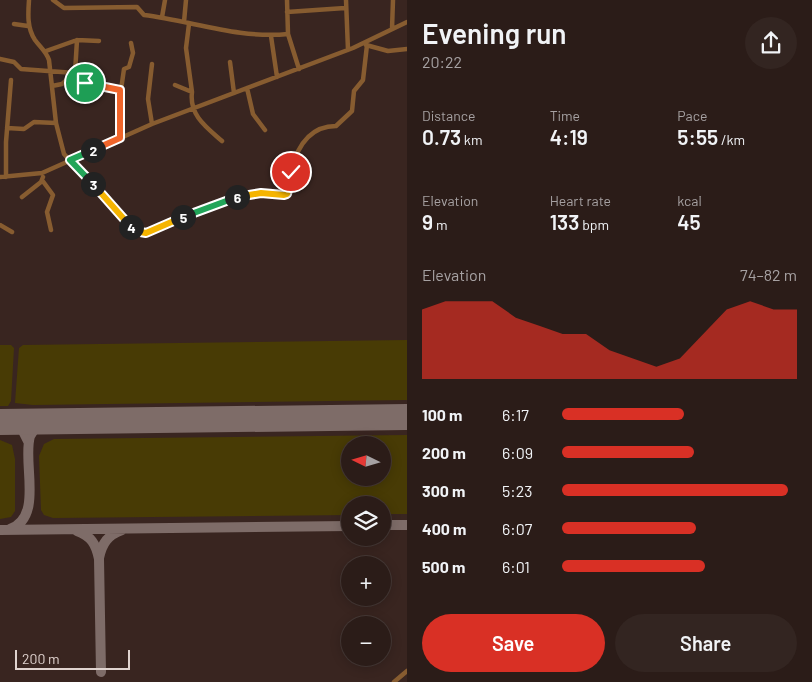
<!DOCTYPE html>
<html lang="en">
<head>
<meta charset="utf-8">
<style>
	:root { --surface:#2b1c18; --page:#332521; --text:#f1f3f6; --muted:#a6a1a2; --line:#473a37; --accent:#d93025 }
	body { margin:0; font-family:Barlow,sans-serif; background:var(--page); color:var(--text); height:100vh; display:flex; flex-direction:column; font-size:19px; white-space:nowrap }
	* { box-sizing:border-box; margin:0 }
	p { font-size:16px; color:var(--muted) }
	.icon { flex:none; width:28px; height:28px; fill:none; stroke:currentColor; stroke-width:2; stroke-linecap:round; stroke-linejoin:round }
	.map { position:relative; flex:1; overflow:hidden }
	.drawer { display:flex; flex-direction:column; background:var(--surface); width:405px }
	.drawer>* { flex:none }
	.needle { width:32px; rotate:275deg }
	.tools { position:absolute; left:341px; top:436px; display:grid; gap:10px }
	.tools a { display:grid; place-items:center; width:50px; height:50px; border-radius:50%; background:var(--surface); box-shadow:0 2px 12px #0003,0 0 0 1px var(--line); font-size:25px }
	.scale { position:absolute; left:15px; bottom:12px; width:115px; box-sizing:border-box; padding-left:5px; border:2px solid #e0d3cf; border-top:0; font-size:14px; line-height:18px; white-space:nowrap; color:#e0d3cf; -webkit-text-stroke:4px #392520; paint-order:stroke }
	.pin { position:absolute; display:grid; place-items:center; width:42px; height:42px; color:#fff; margin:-21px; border:2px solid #fff; border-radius:50%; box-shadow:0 1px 5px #0007 }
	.km { position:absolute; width:25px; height:25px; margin:-12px; border-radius:50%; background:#222; color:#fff; font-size:14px; line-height:25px; text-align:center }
	.round { display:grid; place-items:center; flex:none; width:52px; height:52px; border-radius:26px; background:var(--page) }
	.headline { display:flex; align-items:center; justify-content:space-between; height:85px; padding:0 15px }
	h1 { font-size:28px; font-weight:600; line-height:38px }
	.metrics { display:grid; grid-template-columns:repeat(3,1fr); gap:8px; height:85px; padding:5px 15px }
	.metrics div { display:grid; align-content:center }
	.metrics b { font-size:21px; font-weight:600 }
	.metrics small { font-size:14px; font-weight:400 }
	.metrics p { font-size:14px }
	.chart { height:140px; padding:10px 15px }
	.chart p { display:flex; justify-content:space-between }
	.chart svg { width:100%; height:90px; margin-top:5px; fill:var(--accent); opacity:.7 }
	.primary-button { display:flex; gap:10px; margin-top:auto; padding:10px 15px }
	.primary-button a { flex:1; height:58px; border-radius:30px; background:var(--accent); color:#fff; font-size:20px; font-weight:600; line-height:58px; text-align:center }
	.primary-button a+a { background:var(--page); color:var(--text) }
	ul { padding:0 15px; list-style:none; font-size:16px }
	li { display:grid; grid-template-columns:80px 60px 1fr; align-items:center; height:38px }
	li i { height:12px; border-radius:6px; background:var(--accent) }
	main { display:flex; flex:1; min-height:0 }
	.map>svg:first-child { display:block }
</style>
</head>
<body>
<main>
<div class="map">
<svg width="407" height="682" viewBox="0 0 407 682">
	<rect width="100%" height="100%" fill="#392520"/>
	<path fill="#483b05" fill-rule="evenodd" d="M407,340V400L33,405L15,403L19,348L23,345Z
		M0,345H11L14,348L11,401L8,406H0Z
		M407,435V514H383L382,505H350V515L53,518L44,515L41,510L39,456L44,444L54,439ZM350,445H382V478H350Z
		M0,440L12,445L15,459V511L11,517L0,519Z"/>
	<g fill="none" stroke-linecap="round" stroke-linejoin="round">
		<path stroke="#7e6c68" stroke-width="10" d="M5,422L22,429L28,441
			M382,525H407
			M10,529C44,517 22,462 30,436L35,428L47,421
			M0,530L350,526
			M77,531C91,536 96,544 99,559L101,672
			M99,558C102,543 108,535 122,530"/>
		<path stroke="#7e6c68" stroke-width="26" d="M0,422L407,417"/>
		<path stroke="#875c30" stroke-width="4.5" d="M29,0C28,14 27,28 35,40C40,47 46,51 49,60L56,123L64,154L135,231L141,233L152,231L237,197L261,193L287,194C290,187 289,179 291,171C297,147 309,126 336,126L352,111L354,91L363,80L367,45
			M53,0L64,8L137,7L144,15C192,21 239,39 288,34
			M287,0L288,34L299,69
			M346,0L348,50
			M287,12L345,8
			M162,17L165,0
			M184,22L186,0
			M14,24L28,26
			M189,24L186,48L192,92
			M392,29L393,0
			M271,36L277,77
			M366,45L388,51L407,49
			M46,51L77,40L99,41
			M0,59L14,62L21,69L75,73L86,84L121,90V138
			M230,62L234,93
			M152,64L148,99L152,124
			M175,85L192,92C189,115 206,127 222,141
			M52,86L62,84L75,73L77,40
			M247,88L253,114L265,130
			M121,90L124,69L129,67L133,53L131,43
			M7,128L24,129L34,122L56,123
			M0,177L42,173L152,124L353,48L407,22
			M6,177V142L11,80
			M42,180L53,195L47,212L51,230
			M22,197L41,182L43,177
			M0,225L12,232
			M394,682L407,671"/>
	</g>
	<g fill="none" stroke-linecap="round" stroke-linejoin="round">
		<g stroke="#fff" stroke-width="10">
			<path id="split-1" d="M85,83L120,90V111"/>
		</g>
		<g stroke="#fff" stroke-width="10">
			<path id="split-2" d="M93,150L120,138V111"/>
		</g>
		<g stroke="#fff" stroke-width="10">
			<path id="split-3" d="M93,184L70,160L93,150"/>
		</g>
		<g stroke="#fff" stroke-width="10">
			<path id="split-4" d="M93,184L131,227"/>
		</g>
		<g stroke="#fff" stroke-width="10">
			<path id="split-5" d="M131,227L135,231L146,233L183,217"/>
		</g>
		<g stroke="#fff" stroke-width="10">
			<path id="split-6" d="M183,217L237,197"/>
		</g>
		<g stroke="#fff" stroke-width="10">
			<path id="split-7" d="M237,197L261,193L284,195L287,194L289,187"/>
		</g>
		<g stroke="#fff" stroke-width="10">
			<path id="split-8" d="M289,187L291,172"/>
		</g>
		<use href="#split-1" stroke="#f0652b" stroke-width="6"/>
		<use href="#split-2" stroke="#f0652b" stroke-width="6"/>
		<use href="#split-3" stroke="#22a559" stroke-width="6"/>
		<use href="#split-4" stroke="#f5b400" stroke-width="6"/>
		<use href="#split-5" stroke="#f5b400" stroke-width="6"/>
		<use href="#split-6" stroke="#22a559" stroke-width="6"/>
		<use href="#split-7" stroke="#f5b400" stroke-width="6"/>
		<use href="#split-8" stroke="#22a559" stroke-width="6"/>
	</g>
</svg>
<div class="tools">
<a><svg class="needle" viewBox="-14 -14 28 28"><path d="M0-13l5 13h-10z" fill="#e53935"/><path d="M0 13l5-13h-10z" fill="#a6a1a2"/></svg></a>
<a><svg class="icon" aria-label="layers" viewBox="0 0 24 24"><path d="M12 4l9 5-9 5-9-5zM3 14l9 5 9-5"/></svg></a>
<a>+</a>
<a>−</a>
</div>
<div class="scale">200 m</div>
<div class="pin" style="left:85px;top:83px;background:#1e9e55"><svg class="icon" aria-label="arrive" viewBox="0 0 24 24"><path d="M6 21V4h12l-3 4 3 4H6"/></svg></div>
<div class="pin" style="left:291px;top:172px;background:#d93025"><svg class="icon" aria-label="check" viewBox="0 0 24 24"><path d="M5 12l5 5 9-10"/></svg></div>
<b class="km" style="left:93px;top:150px">2</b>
<b class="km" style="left:93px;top:184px">3</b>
<b class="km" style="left:131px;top:227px">4</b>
<b class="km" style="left:183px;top:217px">5</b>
<b class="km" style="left:237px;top:197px">6</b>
</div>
<section class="drawer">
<div class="headline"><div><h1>Evening run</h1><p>20:22</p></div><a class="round"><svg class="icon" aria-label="share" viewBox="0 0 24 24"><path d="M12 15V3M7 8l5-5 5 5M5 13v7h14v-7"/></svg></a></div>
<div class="metrics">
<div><p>Distance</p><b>0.73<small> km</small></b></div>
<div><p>Time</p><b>4:19</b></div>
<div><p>Pace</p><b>5:55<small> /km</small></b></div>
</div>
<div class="metrics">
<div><p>Elevation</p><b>9<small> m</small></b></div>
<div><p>Heart rate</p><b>133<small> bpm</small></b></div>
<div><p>kcal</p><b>45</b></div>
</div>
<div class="chart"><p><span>Elevation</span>74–82 m</p>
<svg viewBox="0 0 160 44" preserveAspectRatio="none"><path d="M0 44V10L10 6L20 6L30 6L40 14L50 18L60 22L70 22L80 30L90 34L100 38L110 34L120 22L130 10L140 6L150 10L160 10V44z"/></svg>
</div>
<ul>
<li><b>100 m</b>6:17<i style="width:52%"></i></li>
<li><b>200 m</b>6:09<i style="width:56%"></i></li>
<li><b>300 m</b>5:23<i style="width:96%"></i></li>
<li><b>400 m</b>6:07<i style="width:57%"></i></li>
<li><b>500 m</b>6:01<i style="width:61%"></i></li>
</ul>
<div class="primary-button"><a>Save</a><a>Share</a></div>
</section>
</main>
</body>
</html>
